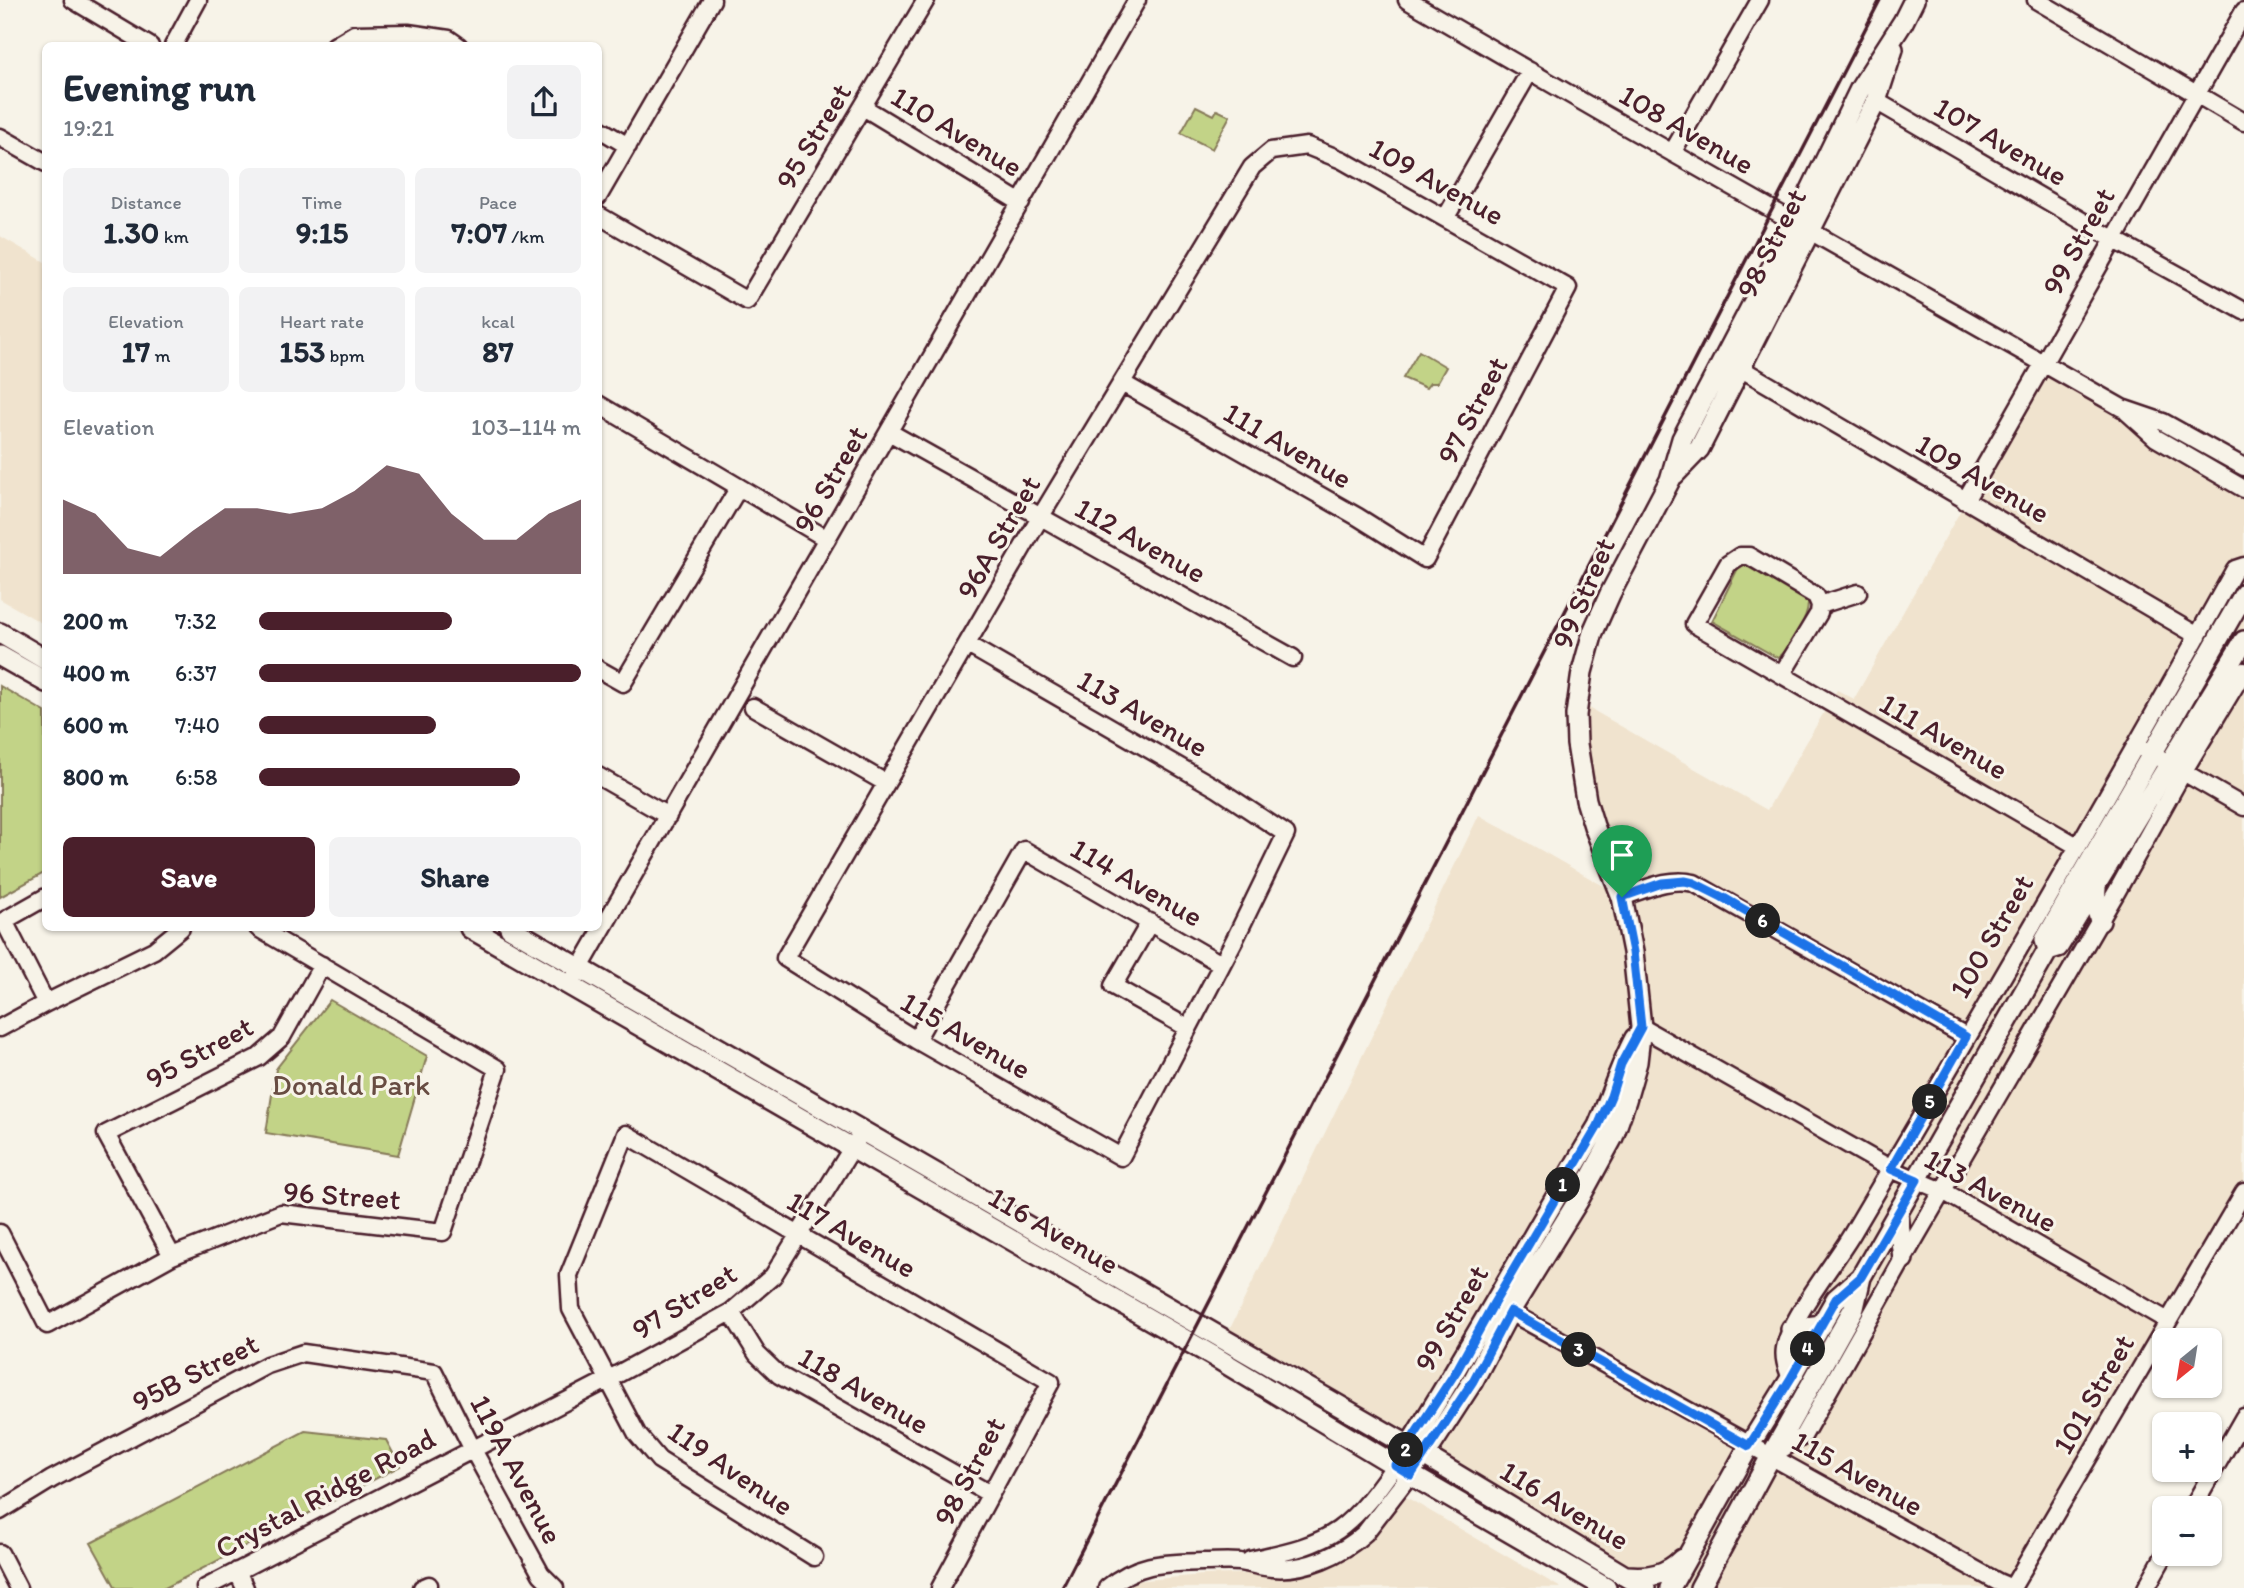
<!DOCTYPE html>
<html lang="en">
<head>
<meta charset="utf-8">
<style>
	:root { --surface:#fff; --page:#f2f2f3; --text:#1f2937; --muted:#747a83; --accent:#4a1f2b }
	body { margin:0; font-family:Itim,sans-serif; background:var(--page); color:var(--text); height:100vh; display:flex; flex-direction:column; font-size:26px; white-space:nowrap }
	* { box-sizing:border-box; margin:0 }
	p { font-size:23px; color:var(--muted) }
	.icon { flex:none; width:38px; height:38px; fill:none; stroke:currentColor; stroke-width:2; stroke-linecap:round; stroke-linejoin:round }
	.map { position:relative; flex:1; overflow:hidden }
	.panel { position:absolute; left:42px; top:42px; width:560px; height:889px; display:flex; flex-direction:column; background:var(--surface); border-radius:10px; box-shadow:0 2px 5px #0004 }
	.panel>* { flex:none }
	.needle { width:46px; rotate:210deg }
	.tools { position:absolute; left:2152px; top:1328px; display:grid; gap:14px }
	.tools a { display:grid; place-items:center; width:70px; height:70px; border-radius:10px; background:var(--surface); box-shadow:0 2px 5px #0004; font-size:35px }
	.pin { position:absolute; display:grid; place-items:center; width:60px; height:60px; color:#fff; margin:-72px -30px; border-radius:50% 50% 50% 0; rotate:-45deg; box-shadow:0 0 7px #0007 }
	.pin .icon { rotate:45deg }
	.km { position:absolute; width:35px; height:35px; margin:-18px; border-radius:50%; background:#222; color:#fff; font-size:19px; line-height:35px; text-align:center }
	.round { display:grid; place-items:center; flex:none; width:74px; height:74px; border-radius:10px; background:var(--page) }
	.overview { display:flex; align-items:center; justify-content:space-between; height:119px; padding:0 21px }
	h1 { font-size:38px; font-weight:800; line-height:52px }
	.figures { display:grid; grid-template-columns:repeat(3,1fr); gap:10px; height:119px; padding:7px 21px }
	.figures div { display:grid; align-content:center; border-radius:10px; background:var(--page); text-align:center }
	.figures b { font-size:30px; font-weight:800 }
	.figures small { font-size:19px; font-weight:400 }
	.figures p { font-size:19px }
	.chart { height:196px; padding:14px 21px }
	.chart p { display:flex; justify-content:space-between }
	.chart svg { width:100%; height:126px; margin-top:7px; fill:var(--accent); opacity:.7 }
	.action { display:flex; gap:14px; margin-top:auto; padding:14px 21px }
	.action a { flex:1; height:80px; border-radius:10px; background:var(--accent); color:#fff; font-size:28px; font-weight:800; line-height:80px; text-align:center }
	.action a+a { background:var(--page); color:var(--text) }
	ul { padding:0 21px; list-style:none; font-size:23px }
	li { display:grid; grid-template-columns:112px 84px 1fr; align-items:center; height:52px }
	li i { height:18px; border-radius:9px; background:var(--accent) }
	.map>svg:first-child { display:block }
</style>
</head>
<body>
<div class="map">
<svg width="2244" height="1588" viewBox="0 0 2244 1588">
	<rect width="100%" height="100%" fill="#f7f3e8"/>
	<filter id="ink" filterUnits="userSpaceOnUse"><feTurbulence type="fractalNoise" baseFrequency=".0143" numOctaves="2"/><feDisplacementMap in="SourceGraphic" scale="14" xChannelSelector="R" yChannelSelector="G"/><feConvolveMatrix kernelMatrix="1 2 1 2 8 2 1 2 1" color-interpolation-filters="sRGB"/></filter>
	<g filter="url(#ink)">
		<path fill="#f0e3ce" d="M0,236L45,262V625L0,599Z
			M2044,363L2244,489V1192L2012,1588H1645L1225,1339L1479,815L1621,896L1594,826L1577,701L1767,810L1837,690L1854,699Z
			M1406,1497L1561,1588H1129L1134,1581L1203,1575L1321,1571L1367,1545L1391,1512Z"/>
		<path fill="#c2d387" stroke="#867959" stroke-width="2" d="M1196,106L1214,115L1217,110L1230,116L1212,149L1181,133Z
			M1419,351L1446,367L1437,383H1430L1426,388L1403,378Z
			M1743,564L1805,598L1808,602C1809,616 1789,650 1778,658L1712,621L1739,566Z
			M0,686L45,712L46,872L0,897Z
			M330,1000L427,1056L398,1155L266,1133L276,1069Z
			M305,1431L386,1440L400,1466L165,1588H116L91,1543Z"/>
		<g fill="none" stroke-linecap="round" stroke-linejoin="round">
			<g stroke="#4a1f2b" stroke-width="21">
				<path id="minor" d="M73,0L150,46
					M1407,0L1602,113L2122,408L2163,422L2244,467
					M2036,0L2244,122
					M173,46L198,0
					M334,46L354,34L408,33L449,39L459,46
					M1876,101L2113,239L2244,311
					M863,107L1021,203
					M598,128L628,146
					M0,137L46,163
					M1672,153L1760,0
					M598,197L712,0
					M598,215L747,301L926,0
					M1446,217L1530,71
					M1740,368L2198,636
					M598,404L827,539
					M2127,412L2156,438L2244,489
					M889,432L1293,658
					M1965,501L2244,11
					M1820,605L1858,593
					M968,645L1218,789L1286,834L1234,941L1121,1157L916,1040L785,958L1041,516L1252,167L1271,151L1307,146L1342,160L1568,288L1425,559L1358,517L1122,383
					M598,669L623,683L739,487
					M1782,674L1819,613L1820,605L1816,596L1749,556H1740L1728,564L1694,624L2077,846
					M753,707L886,783
					M2142,748L2244,807
					M598,776L668,816
					M1622,897C1646,889 1669,877 1694,883L1966,1037
					M4,921L46,1003
					M1150,922L1113,986L1188,1028
					M0,923L46,897
					M570,985L1137,0
					M1641,1027L1891,1169L1943,1191L2168,1321
					M0,1028L46,1003L154,950L181,928
					M916,1040L1024,850L1221,964
					M0,1233L47,1325L172,1256L281,1213L443,1232L498,1069L258,928
					M172,1256L106,1134L259,1057L282,1037L322,965
					M1499,1306L1998,1582L2012,1588
					M731,1312L757,1354L779,1375L990,1494
					M1791,1378C1787,1368 1783,1359 1785,1348C1790,1318 1835,1263 1852,1234C1982,1014 2111,792 2235,569L2244,566
					M1771,1456L1803,1436L1903,1259L2117,891L2183,772L2244,671
					M2192,1508L2244,1417
					M0,1511L52,1479L267,1365L303,1353L434,1372L472,1448L541,1574L555,1588
					M0,1553L18,1588
					M814,1557L659,1460L637,1434L571,1309L569,1275L626,1134L1051,1382L940,1588
					M1250,1560C1280,1553 1312,1548 1338,1530C1367,1509 1388,1474 1409,1446
					M237,1571L245,1588
					M205,1588L609,1379L731,1312L773,1276L857,1140
					M422,1588L429,1585
					M1107,1588C1138,1562 1164,1563 1203,1562C1215,1562 1228,1561 1240,1562C1251,1564 1261,1567 1272,1568C1305,1571 1341,1555 1365,1533L1425,1455
					M2012,1588L2244,1192
					M2146,1588L2165,1554"/>
			</g>
			<g stroke="#4a1f2b" stroke-width="24">
				<path id="major" d="M1674,475L1699,449L1876,101L1893,49
					M0,633L46,660
					M0,656L46,682
					M2096,888L2095,902L2100,921
					M470,928L1215,1357L1411,1475L1606,1588
					M510,928L1409,1446L1645,1588
					M2048,950L2045,940L2244,594
					M1898,1213L1903,1259
					M1791,1329L1822,1325
					M1409,1446C1475,1341 1534,1232 1598,1126C1611,1096 1620,1066 1635,1038
					M1425,1455L1473,1381L1510,1311L1578,1201L1613,1137L1626,1100L1637,1062L1641,1027L1633,952L1622,897L1594,826L1586,800L1577,744L1576,715L1582,672L1593,632L1610,594L1670,480L1682,439L1795,223L1860,89L1903,22L1914,0
					M1627,1576C1649,1578 1666,1575 1682,1559
					M1670,1588L1749,1446L1791,1378L1836,1299L1861,1277
					M1700,1588L1771,1456L1854,1308L1861,1277L2048,950L2058,947L2244,641"/>
			</g>
			<use href="#minor" stroke="#f7f3e8" stroke-width="16"/>
			<use href="#major" stroke="#f7f3e8" stroke-width="19"/>
			<path stroke="#4a1f2b" stroke-width="3.5" d="M1062,1588L1880,0"/>
		</g>
	</g>
	<g fill="none" stroke-linecap="round" stroke-linejoin="round" filter="url(#ink)">
		<g stroke="#fff" stroke-width="14">
			<path id="route" d="M1685,881L1694,883L1722,897L1966,1037L1891,1169L1917,1180L1861,1277L1836,1299L1791,1378L1749,1446L1510,1311L1473,1381L1411,1475L1395,1465L1457,1370L1494,1303L1598,1126L1611,1096L1621,1064L1641,1027L1633,952L1622,897L1662,883Z"/>
		</g>
		<use href="#route" stroke="#1a73e8" stroke-width="9"/>
	</g>
	<g text-anchor="middle" dominant-baseline="central" stroke-width="6" stroke-linejoin="round" paint-order="stroke">
		<g font-size="30" fill="#4a1f2b" stroke="#f7f3e8">
			<text transform="translate(1687 129) rotate(30)">108 Avenue</text>
			<text transform="translate(957 131) rotate(31)">110 Avenue</text>
			<text transform="translate(813 136) rotate(-59)">95 Street</text>
			<text transform="translate(2001 141) rotate(30)">107 Avenue</text>
			<text transform="translate(1437 181) rotate(29)">109 Avenue</text>
			<text transform="translate(2078 241) rotate(-61)">99 Street</text>
			<text transform="translate(1771 243) rotate(-63)">98 Street</text>
			<text transform="translate(1472 410) rotate(-62)">97 Street</text>
			<text transform="translate(1288 445) rotate(30)">111 Avenue</text>
			<text transform="translate(1983 478) rotate(30)">109 Avenue</text>
			<text transform="translate(830 479) rotate(-60)">96 Street</text>
			<text transform="translate(998 537) rotate(-60)">96A Street</text>
			<text transform="translate(1141 540) rotate(29)">112 Avenue</text>
			<text transform="translate(1583 593) rotate(-67)">99 Street</text>
			<text transform="translate(1143 713) rotate(30)">113 Avenue</text>
			<text transform="translate(1944 736) rotate(30)">111 Avenue</text>
			<text transform="translate(1137 882) rotate(30)">114 Avenue</text>
			<text transform="translate(1991 936) rotate(-60)">100 Street</text>
			<text transform="translate(966 1035) rotate(30)">115 Avenue</text>
			<text transform="translate(199 1052) rotate(-29)">95 Street</text>
			<text transform="translate(1991 1190) rotate(28)">113 Avenue</text>
			<text transform="translate(342 1195) rotate(4)">96 Street</text>
			<text transform="translate(1054 1230) rotate(30)">116 Avenue</text>
			<text transform="translate(852 1234) rotate(30)">117 Avenue</text>
			<text transform="translate(684 1301) rotate(-32)">97 Street</text>
			<text transform="translate(1451 1318) rotate(-60)">99 Street</text>
			<text transform="translate(195 1372) rotate(-27)">95B Street</text>
			<text transform="translate(864 1390) rotate(30)">118 Avenue</text>
			<text transform="translate(2093 1394) rotate(-60)">101 Street</text>
			<text transform="translate(731 1468) rotate(34)">119 Avenue</text>
			<text transform="translate(517 1469) rotate(62)">119A Avenue</text>
			<text transform="translate(969 1471) rotate(-62)">98 Street</text>
			<text transform="translate(1858 1473) rotate(29)">115 Avenue</text>
			<text transform="translate(325 1493) rotate(-28)">Crystal Ridge Road</text>
			<text transform="translate(1565 1505) rotate(31)">116 Avenue</text>
		</g>
		<g font-size="30" fill="#684c42" stroke="#f7f3e8">
			<text x="351" y="1084">Donald Park</text>
		</g>
	</g>
</svg>
<div class="tools">
<a><svg class="needle" viewBox="-14 -14 28 28"><path d="M0-13l5 13h-10z" fill="#e53935"/><path d="M0 13l5-13h-10z" fill="#747a83"/></svg></a>
<a>+</a>
<a>−</a>
</div>
<div class="pin" style="left:1622px;top:897px;background:#1e9e55"><svg class="icon" aria-label="arrive" viewBox="0 0 24 24"><path d="M6 21V4h12l-3 4 3 4H6"/></svg></div>
<b class="km" style="left:1563px;top:1185px">1</b>
<b class="km" style="left:1406px;top:1450px">2</b>
<b class="km" style="left:1579px;top:1350px">3</b>
<b class="km" style="left:1808px;top:1349px">4</b>
<b class="km" style="left:1930px;top:1102px">5</b>
<b class="km" style="left:1763px;top:921px">6</b>
<section class="panel">
<div class="overview"><div><h1>Evening run</h1><p>19:21</p></div><a class="round"><svg class="icon" aria-label="share" viewBox="0 0 24 24"><path d="M12 15V3M7 8l5-5 5 5M5 13v7h14v-7"/></svg></a></div>
<div class="figures">
<div><p>Distance</p><b>1.30<small> km</small></b></div>
<div><p>Time</p><b>9:15</b></div>
<div><p>Pace</p><b>7:07<small> /km</small></b></div>
</div>
<div class="figures">
<div><p>Elevation</p><b>17<small> m</small></b></div>
<div><p>Heart rate</p><b>153<small> bpm</small></b></div>
<div><p>kcal</p><b>87</b></div>
</div>
<div class="chart"><p><span>Elevation</span>103–114 m</p>
<svg viewBox="0 0 160 44" preserveAspectRatio="none"><path d="M0 44V18L10 23L20 35L30 38L40 29L50 21L60 21L70 23L80 21L90 15L100 6L110 9L120 23L130 32L140 32L150 23L160 18V44z"/></svg>
</div>
<ul>
<li><b>200 m</b>7:32<i style="width:60%"></i></li>
<li><b>400 m</b>6:37<i style="width:100%"></i></li>
<li><b>600 m</b>7:40<i style="width:55%"></i></li>
<li><b>800 m</b>6:58<i style="width:81%"></i></li>
</ul>
<div class="action"><a>Save</a><a>Share</a></div>
</section>
</div>
</body>
</html>
